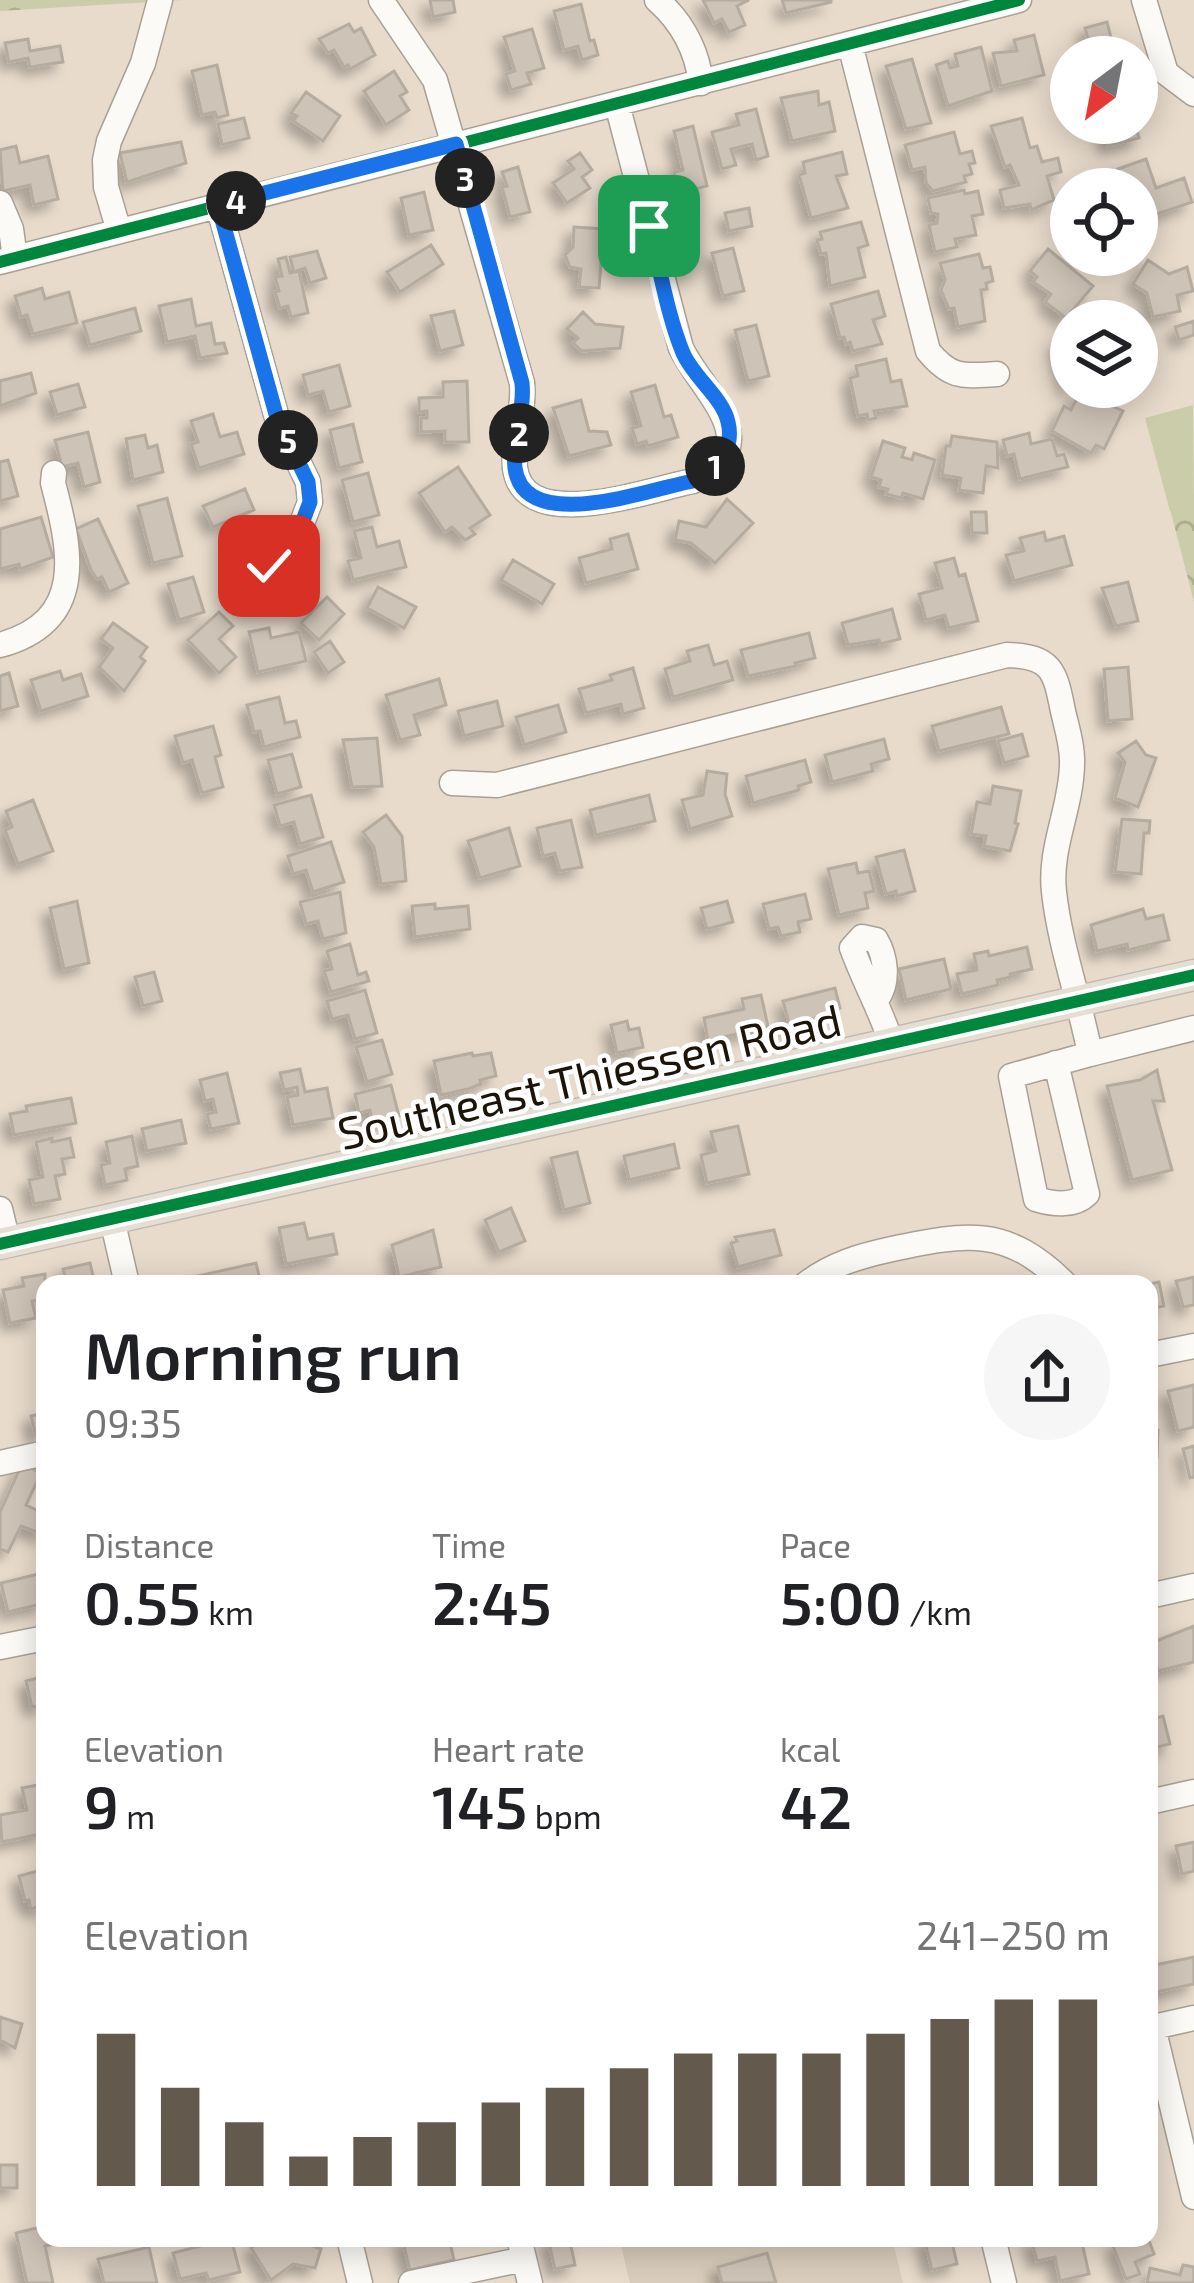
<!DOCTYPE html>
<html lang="en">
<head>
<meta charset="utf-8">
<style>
	:root { --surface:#fff; --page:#f6f6f6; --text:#202124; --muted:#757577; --accent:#63594d }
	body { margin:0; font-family:"Exo 2",sans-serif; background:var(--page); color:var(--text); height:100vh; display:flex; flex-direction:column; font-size:45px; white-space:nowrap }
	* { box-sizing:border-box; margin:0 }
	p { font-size:39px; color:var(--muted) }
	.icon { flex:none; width:66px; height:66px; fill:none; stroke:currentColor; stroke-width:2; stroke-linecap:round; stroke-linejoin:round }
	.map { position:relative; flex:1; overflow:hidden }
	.side { position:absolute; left:36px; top:1275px; width:1122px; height:972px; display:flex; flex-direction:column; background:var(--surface); border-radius:24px; box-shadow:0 6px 30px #0003 }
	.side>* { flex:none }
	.needle { width:78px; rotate:212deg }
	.controls { position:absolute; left:1050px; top:36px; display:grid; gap:24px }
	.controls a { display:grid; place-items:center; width:108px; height:108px; border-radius:50%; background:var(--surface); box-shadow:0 6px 30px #0003; font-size:60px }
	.pin { position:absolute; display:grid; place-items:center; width:102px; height:102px; color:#fff; margin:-51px; border-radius:24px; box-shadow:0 6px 18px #0006 }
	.km { position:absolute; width:60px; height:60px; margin:-30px; border-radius:50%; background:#222; color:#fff; font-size:33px; line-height:60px; text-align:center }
	.round { display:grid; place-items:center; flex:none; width:126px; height:126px; border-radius:63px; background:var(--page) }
	.overview { display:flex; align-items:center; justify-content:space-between; height:204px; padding:0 48px }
	h1 { font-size:66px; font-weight:600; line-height:90px }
	.figures { display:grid; grid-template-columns:repeat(3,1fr); gap:18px; height:204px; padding:12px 48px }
	.figures div { display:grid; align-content:center }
	.figures b { font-size:60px; font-weight:600 }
	.figures small { font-size:33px; font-weight:400 }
	.figures p { font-size:33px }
	.chart { height:336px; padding:24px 48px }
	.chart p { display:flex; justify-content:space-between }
	.chart svg { width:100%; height:216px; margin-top:12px; stroke:var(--accent); stroke-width:6 }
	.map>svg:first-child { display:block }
</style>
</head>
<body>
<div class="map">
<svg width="1194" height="2283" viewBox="0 0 1194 2283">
	<defs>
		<pattern id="forest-crowns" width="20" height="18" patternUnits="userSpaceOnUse" patternTransform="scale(3)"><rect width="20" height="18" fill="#cbccaa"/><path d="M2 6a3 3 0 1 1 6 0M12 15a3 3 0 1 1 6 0" fill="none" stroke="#aeae91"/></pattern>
		<filter id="shadow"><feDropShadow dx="-8" dy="8" stdDeviation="6" flood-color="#0004"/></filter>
	</defs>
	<rect width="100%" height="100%" fill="#e8dbcc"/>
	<path fill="#d9ccbb" d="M619,2238H892L903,2283H630Z"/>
	<path fill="url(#forest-crowns)" d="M0,0H183L0,11Z
		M1194,498V602L1169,505Z"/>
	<path fill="#cbccaa" d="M1193,405L1194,504L1170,511L1145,418Z"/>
	<path fill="#cec3b7" stroke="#b5ab9f" stroke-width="3" filter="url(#shadow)" d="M430,0H453L455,12L433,17Z
		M703,0H749L737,6L745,25L729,32L722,19L714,23Z
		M782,0H831V2L786,13Z
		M581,4L590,41L594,40L598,55L582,60L578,46L564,50L554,11Z
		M1107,22L1116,57H1093L1085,28Z
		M349,24L354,32L361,28L375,55L350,69L348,65L344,67L334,50L328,53L319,39Z
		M532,29L544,68L527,73L531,84L511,90L506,74L515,71L504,37Z
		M1034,35L1044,75L1001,86L993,53L1017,51L1014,40Z
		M28,39L30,51L60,46L63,62L30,67L28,58L9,62L5,43Z
		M981,47L992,91L948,106L936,65L948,61L950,68L958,66L955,54Z
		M912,59L931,123L906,129L886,66Z
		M217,65L228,115L217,118L215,112L202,115L192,71Z
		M394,71L407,92L400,96L409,110L386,125L364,91Z
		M818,91L819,105L829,102L835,131L792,141L781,98Z
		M306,92L340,116L323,141L293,121L297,116L291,113Z
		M756,109L768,156L756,160L752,144L731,149L736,165L722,169L712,132L739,125L736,114Z
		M244,118L249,138L222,145L218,124Z
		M1022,118L1030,148L1037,146L1042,162L1058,158L1061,172L1047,176L1054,200L1031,210L1030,204L1004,208L1000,190L1019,185L1010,165L1005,167L991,126Z
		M1102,123H1135L1139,138L1108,146Z
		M693,126L707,186L679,193L674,172L683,170L674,131Z
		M954,132L960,154L972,151L975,163L969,164L972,174L964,176L966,182L933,191L926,183L925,167L912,170L905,145Z
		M181,142L186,163L127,182L120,153Z
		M16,146L20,163L48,156L58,199L34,205L30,185L3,191L0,150Z
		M842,152L847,174L836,176L848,208L811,218L799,175L805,173L803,162Z
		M580,153L592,170L582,177L590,188L567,203L553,183L574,169L568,161Z
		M1146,159L1156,188L1184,178L1192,202L1137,221V189H1125L1118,169Z
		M518,167L530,212L510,217L502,187L507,186L502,172Z
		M964,190L965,194L978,191L983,214L972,216L976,235L955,239L957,247L935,252L929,225L937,223L938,214L931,213L928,198Z
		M424,192L433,230L409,235L401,198Z
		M749,208L752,226L729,231L725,213Z
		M861,222L868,245L858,248L865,277L830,286L826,253L821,254L817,240L822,239L820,232Z
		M574,227L604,229L599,288L579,287L581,269L570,267L565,255L573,247Z
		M431,245L443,264L400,292L387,272Z
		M733,248L744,291L723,296L712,253Z
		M1048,249L1093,286L1066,318L1045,302L1051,294L1033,282L1037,277L1030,271Z
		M317,251L326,278L310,283L305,268L294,272L290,257Z
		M979,254L983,268L990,267L993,281L986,283L987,289L981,290L985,321L958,327L954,308L949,309L941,290L945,280L940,263Z
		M286,257L290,273L299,271L308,313L291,317L288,306L280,308L275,292L279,291L275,277L282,276L278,259Z
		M1148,260L1169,274L1187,267L1193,291L1177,295L1180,311L1153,317L1147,293L1133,284Z
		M42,288L45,299L69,292L77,323L33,334L27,315L21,317L15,296Z
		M878,291L885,316L873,320L882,344L853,351L850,342L846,344L844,337L840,338L831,304Z
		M191,299L196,326L211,323L215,344L224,343L227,353L200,358L195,336L167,342L159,306Z
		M135,308L141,331L90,345L83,322Z
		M454,311L463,345L440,351L431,316Z
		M583,312L595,324L623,327L620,348L582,351L573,343L578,338L567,329Z
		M1194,321V335L1179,340L1175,327Z
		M756,325L769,376L748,381L735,330Z
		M1071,340L1072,387L1068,388L1057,343Z
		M886,359L891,382L901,380L907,406L874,411L876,418L868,420L867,414L858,416L850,378L858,376L856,366Z
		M339,365L350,406L329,412L323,391L308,395L303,375Z
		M31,373L36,393L0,406V381Z
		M467,381L469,442H445V431L421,432V418H427V411L419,412V398L443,397V382Z
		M78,384L85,407L57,415L50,392Z
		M655,385L664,417L671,415L678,437L648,446L646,441L637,444L632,428L641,426L631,392Z
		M1080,392L1123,411L1104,449L1096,445L1091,453L1052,431L1064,406L1071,410Z
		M581,400L589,431L607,432L611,445L569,456L553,408Z
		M213,414L220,437L237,432L244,454L199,468L191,444L198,442L191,421Z
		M353,424L362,462L339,468L330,430Z
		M88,432L100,482L84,487L78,463L62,467L55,440Z
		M1029,433L1031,444L1052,439L1057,456L1064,454L1068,467L1020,479L1014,454L1007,456L1003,440Z
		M145,435L148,448L157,445L163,472L133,480L126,439Z
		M952,436L997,442L998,468L986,466L983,493L959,490L961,478L942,475L946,446H950Z
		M883,441L905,448L902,457L912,460L914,453L935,460L923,499L903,493L901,498L886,494L888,489L879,487L881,480L871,477Z
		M8,460L18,496L0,501V462Z
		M458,467L490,515L470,528L475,534L465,540L452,527L445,532L419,493Z
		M368,473L379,515L353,522L342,480Z
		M245,489L254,510L213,527L203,506Z
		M167,498L182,556L153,563L138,506Z
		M727,499L753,523L715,563L691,543L675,540L679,521L706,527Z
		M971,512H986L987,533H972Z
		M41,517L53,557L20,569L19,564L0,569V529Z
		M98,519L128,583L109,592L102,577L97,579L91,570L76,529Z
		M372,527L377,547L399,541L406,567L353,580L348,561L361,558L354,531Z
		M1044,532L1046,541L1064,536L1072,565L1014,581L1006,555L1024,551L1020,538Z
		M628,534L638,569L586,583L579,558L612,549L610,539Z
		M954,558L959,576L965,574L978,621L949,628L945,615L926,620L919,594L942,588L935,563Z
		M513,560L554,584L542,604L501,580Z
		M193,577L204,612L179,620L168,584Z
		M1128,582L1138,621L1116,626L1102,588Z
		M378,587L416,607L404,628L367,608Z
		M327,597L344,614L319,640L301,623Z
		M892,609L900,639L880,644L879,640L848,645L842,623Z
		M219,612L233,626L219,639L236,657L219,673L188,640Z
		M113,623L147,647L140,657L145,661L124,691L99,667L113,648L101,639Z
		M269,628L271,638L299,632L306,661L258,672L249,632Z
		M809,633L815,658L795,663L796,666L748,676L741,650Z
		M330,641L344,662L328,673L314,652Z
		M708,645L714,665L727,661L733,680L673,697L665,669L690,661L687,651Z
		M1128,667L1132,719L1108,721L1104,669Z
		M633,668L644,708L623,714L621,704L586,713L579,689L612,680L610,675Z
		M60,671L63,680L81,674L88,696L41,711L31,680Z
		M9,673L18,706L0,711V676Z
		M439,679L446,705L414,715L420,735L400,740L386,695Z
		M279,697L285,723L296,721L300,737L264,747L260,731L254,732L247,705Z
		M497,701L503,726L464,736L458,711Z
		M558,705L566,732L524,745L516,717Z
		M1001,707L1009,734L939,751L932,726Z
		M213,726L221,755L215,757L223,787L202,793L192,760L183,763L175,736Z
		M1022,734L1028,756L1004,763L998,741Z
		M377,738L382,786L352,787L343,740Z
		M884,739L889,759L871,764L873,771L832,782L825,755Z
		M1136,741L1146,755L1156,758L1138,807L1115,798L1125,762L1118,753Z
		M292,754L301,787L277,794L268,760Z
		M805,760L811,782L798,786L799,790L753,803L746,776Z
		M707,771L727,774L725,794L732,816L690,829L682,800L703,795Z
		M993,786L1021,791L1015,823L1018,824L1010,851L984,846L986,836L971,834L977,802L990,804Z
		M311,795L323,837L300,844L294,822L280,826L274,805Z
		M649,795L655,821L596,835L590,810Z
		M33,800L53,851L18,864L5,830L12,827L6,811Z
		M386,815L402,836L406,881L381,884L374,847L363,832Z
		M1122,819L1150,821L1149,833H1144L1141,874L1115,872Z
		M571,820L582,867L560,871L555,853L543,856L537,828Z
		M509,828L520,866L480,878L468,841Z
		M331,842L344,882L313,892L306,870L293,874L288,856Z
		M904,850L915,891L897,896L896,891L886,894L876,857Z
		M856,863L858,873L869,871L874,891L865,893L868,908L839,915L828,869Z
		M340,892L346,933L323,939L318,921L306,924L300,902Z
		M805,894L811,919L798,922L800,932L781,936L778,927L769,929L763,904Z
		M77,901L89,963L64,969L50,908Z
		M727,901L733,922L707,929L701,908Z
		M435,904V909L468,906L470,929L415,937L412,906Z
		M1143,909L1146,919L1163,915L1169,940L1128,950L1127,944L1097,951L1091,925Z
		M350,944L358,975L366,972L369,981L331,992L324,971L332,969L327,951Z
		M1027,947L1032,969L1010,974L1011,977L997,980L998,985L962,994L957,974L977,970L974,954L988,951L989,956Z
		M944,959L951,989L906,1000L899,969Z
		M154,972L162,1001L143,1006L135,977Z
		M835,988L840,1008L813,1019L814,1025L791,1031L783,1001Z
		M365,990L377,1033L355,1039L348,1015L332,1019L327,1001Z
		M761,995L768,1026L708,1041L704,1018L744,1009L742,999Z
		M627,1021L629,1030L639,1028L643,1047L617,1053L611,1025Z
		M382,1040L392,1074L367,1082L356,1047Z
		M472,1053L473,1056L491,1053L496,1076L480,1080L481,1084L468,1089L441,1095L434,1061Z
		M300,1069L305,1092L327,1088L333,1118L293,1125L287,1097L298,1095L297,1087L284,1090L280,1073Z
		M1157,1070L1164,1101H1153L1172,1170L1132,1180L1107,1086L1140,1080Z
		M227,1073L239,1123L211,1129L207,1114L216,1112L213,1099L205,1101L200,1080Z
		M391,1085L399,1116L373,1122L370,1110L359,1113L355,1094Z
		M71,1098L76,1123L14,1135L10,1114L27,1111L26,1106Z
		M181,1120L186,1143L147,1151L142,1129Z
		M738,1126L749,1174L707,1183L701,1155L716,1151L711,1132Z
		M132,1136L138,1166L125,1169L127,1180L105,1185L101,1165L110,1163L106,1142Z
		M52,1138V1142L70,1138L74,1157L62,1159L65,1174L55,1176L60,1199L34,1204L29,1180L43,1177L36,1142Z
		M674,1144L679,1168L629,1180L624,1156Z
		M577,1152L590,1203L564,1210L551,1158Z
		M511,1208L525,1241L499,1252L485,1220Z
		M304,1223L308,1239L333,1234L337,1254L286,1264L279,1228Z
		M433,1230L441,1267L399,1277L392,1245Z
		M774,1230L781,1255L738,1267L731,1243L737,1241L735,1237Z
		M90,1263L95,1284H67L63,1269Z
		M256,1263L261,1284H195L193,1277Z
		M45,1274V1298L32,1301L36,1318L10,1323L3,1290L24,1286L22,1278Z
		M1194,1277V1305L1183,1307L1176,1281Z
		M1159,1282L1164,1306L1149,1309V1284Z
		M1194,1385V1427L1178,1431L1168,1391Z
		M45,1413V1434L36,1436L31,1416Z
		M1149,1430H1158L1157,1457L1149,1456Z
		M1194,1446V1477L1190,1478L1183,1449Z
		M22,1464L41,1473L26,1505L45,1514V1535L21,1526L8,1552L0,1549V1512Z
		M42,1573L45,1603L8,1612L1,1583Z
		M1194,1626V1662L1158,1671L1151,1643Z
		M45,1676V1704L32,1707L26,1681Z
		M1163,1716L1170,1744L1149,1749V1720Z
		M43,1784L45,1833L2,1842L0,1815L27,1810L22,1788Z
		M1194,1842V1871L1182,1874L1176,1846Z
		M45,1869V1912L43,1905L31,1909L29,1900L25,1901L19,1876Z
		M1194,1957V1984L1156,1992L1150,1966Z
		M0,2017L22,2024L15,2048L0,2040Z
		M0,2165H17V2188H0Z
		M45,2226V2238H54L55,2244L45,2246L53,2283H27L16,2233Z
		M231,2238L240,2272L209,2280L206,2273L180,2279L173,2253Z
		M266,2238H293L321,2249L315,2268L293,2264L271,2280L251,2248Z
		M402,2238H449L454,2260L410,2270Z
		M548,2238H574L576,2244L571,2246L575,2265L555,2269Z
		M924,2238H951L957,2264L932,2270Z
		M1031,2238H1081L1089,2274L1060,2281L1055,2257L1037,2261Z
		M1120,2238H1148L1154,2254L1135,2262L1140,2274L1126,2279L1113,2246L1122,2242Z
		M149,2247L157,2283H104L98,2259Z
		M767,2253L776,2283H722L718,2267Z
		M1183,2265L1194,2267V2283H1147L1150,2268L1180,2275Z"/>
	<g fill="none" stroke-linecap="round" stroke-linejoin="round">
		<g stroke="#a9a094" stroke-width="27">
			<path id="minor" d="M381,0L435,80L522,383C525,412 512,439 515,468C524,536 651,489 693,481C770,444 703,394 681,348L617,104
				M657,0C682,22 697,50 701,83
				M1144,0L1166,73L1194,94
				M850,44L928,351C951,379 963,376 997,374
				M0,203L11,229L15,258
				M218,205L277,418L308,482L310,502L302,523L294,539L269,566
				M119,231L106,187L105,160L109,141L143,63L160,0
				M0,262L1019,0
				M0,645C87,621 71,551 53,483L54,473
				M452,783L497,785L1007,655C1052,656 1055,671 1063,711C1067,729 1073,747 1072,765C1071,809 1049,848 1054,892C1060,946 1080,1001 1090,1054L1011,1076L1036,1199C1052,1204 1074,1207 1087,1194L1056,1063
				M877,999C889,982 886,957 876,940L862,937L852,948C865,983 880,1009 892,1044
				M1090,1054L1194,1028
				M0,1209L8,1242
				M112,1219L127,1284
				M806,1284C832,1264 860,1256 892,1249C967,1233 1007,1226 1065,1284
				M1149,1355L1194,1346
				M0,1463L45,1453
				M1149,1596L1194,1586
				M0,1647L45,1638
				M1149,1802L1194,1792
				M1153,2027L1194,2197
				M1149,2028L1194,2018
				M349,2238L360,2283
				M519,2238L530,2283
				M993,2238L1004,2283
				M411,2283L524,2259"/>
		</g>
		<g stroke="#c1bab2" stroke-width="33">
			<path id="major" d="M0,1244L1194,975"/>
		</g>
		<use href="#minor" stroke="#fcfaf7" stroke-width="24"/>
		<use href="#major" stroke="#e7ded3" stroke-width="30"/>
		<g stroke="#fff" stroke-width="20">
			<path id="cycleway" d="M0,262L1019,0
				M0,1244L1194,975"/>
		</g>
		<use href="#cycleway" stroke="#00873e" stroke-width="12"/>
	</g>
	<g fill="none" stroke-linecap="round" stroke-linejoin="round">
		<g stroke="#fff" stroke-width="24">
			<path id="route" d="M269,566L294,539L302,523L310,502L308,482L277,418L218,205L456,144L522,383C525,412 512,439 515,468C524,536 650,489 693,481C716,470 735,450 728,422C723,398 694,378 683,353C667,314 660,268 649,226"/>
		</g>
		<use href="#route" stroke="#1a73e8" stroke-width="15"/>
	</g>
	<g text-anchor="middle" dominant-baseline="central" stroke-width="9" stroke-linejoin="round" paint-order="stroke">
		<g font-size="45" fill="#1c1309" stroke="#fff">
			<text transform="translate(589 1075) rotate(-13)">Southeast Thiessen Road</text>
		</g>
	</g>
</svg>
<div class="controls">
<a><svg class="needle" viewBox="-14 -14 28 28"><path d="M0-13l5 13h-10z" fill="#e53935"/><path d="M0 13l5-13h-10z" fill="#757577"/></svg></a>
<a><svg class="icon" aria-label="locate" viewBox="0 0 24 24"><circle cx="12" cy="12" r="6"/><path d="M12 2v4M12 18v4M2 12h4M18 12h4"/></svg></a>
<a><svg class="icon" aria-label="layers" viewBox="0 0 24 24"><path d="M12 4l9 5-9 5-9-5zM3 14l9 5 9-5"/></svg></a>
</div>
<div class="pin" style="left:649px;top:226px;background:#1e9e55"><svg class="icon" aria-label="arrive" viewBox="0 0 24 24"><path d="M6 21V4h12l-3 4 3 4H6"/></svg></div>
<div class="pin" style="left:269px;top:566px;background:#d93025"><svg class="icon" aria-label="check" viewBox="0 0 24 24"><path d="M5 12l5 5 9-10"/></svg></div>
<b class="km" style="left:715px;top:466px">1</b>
<b class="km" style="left:519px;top:433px">2</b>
<b class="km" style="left:465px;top:178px">3</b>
<b class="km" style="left:236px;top:201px">4</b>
<b class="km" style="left:288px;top:440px">5</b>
<section class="side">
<div class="overview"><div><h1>Morning run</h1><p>09:35</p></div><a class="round"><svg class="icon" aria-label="share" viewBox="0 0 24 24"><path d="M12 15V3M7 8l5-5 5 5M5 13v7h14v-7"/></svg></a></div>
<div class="figures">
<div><p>Distance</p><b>0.55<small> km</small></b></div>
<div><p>Time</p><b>2:45</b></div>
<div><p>Pace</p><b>5:00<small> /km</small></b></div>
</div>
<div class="figures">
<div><p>Elevation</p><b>9<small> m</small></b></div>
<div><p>Heart rate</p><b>145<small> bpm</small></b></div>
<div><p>kcal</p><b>42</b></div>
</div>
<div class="chart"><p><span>Elevation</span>241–250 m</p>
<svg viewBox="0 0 160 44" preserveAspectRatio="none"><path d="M5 44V13M15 44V24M25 44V31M35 44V38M45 44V34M55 44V31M65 44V27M75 44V24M85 44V20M95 44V17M105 44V17M115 44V17M125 44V13M135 44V10M145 44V6M155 44V6"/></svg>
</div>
</section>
</div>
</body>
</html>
